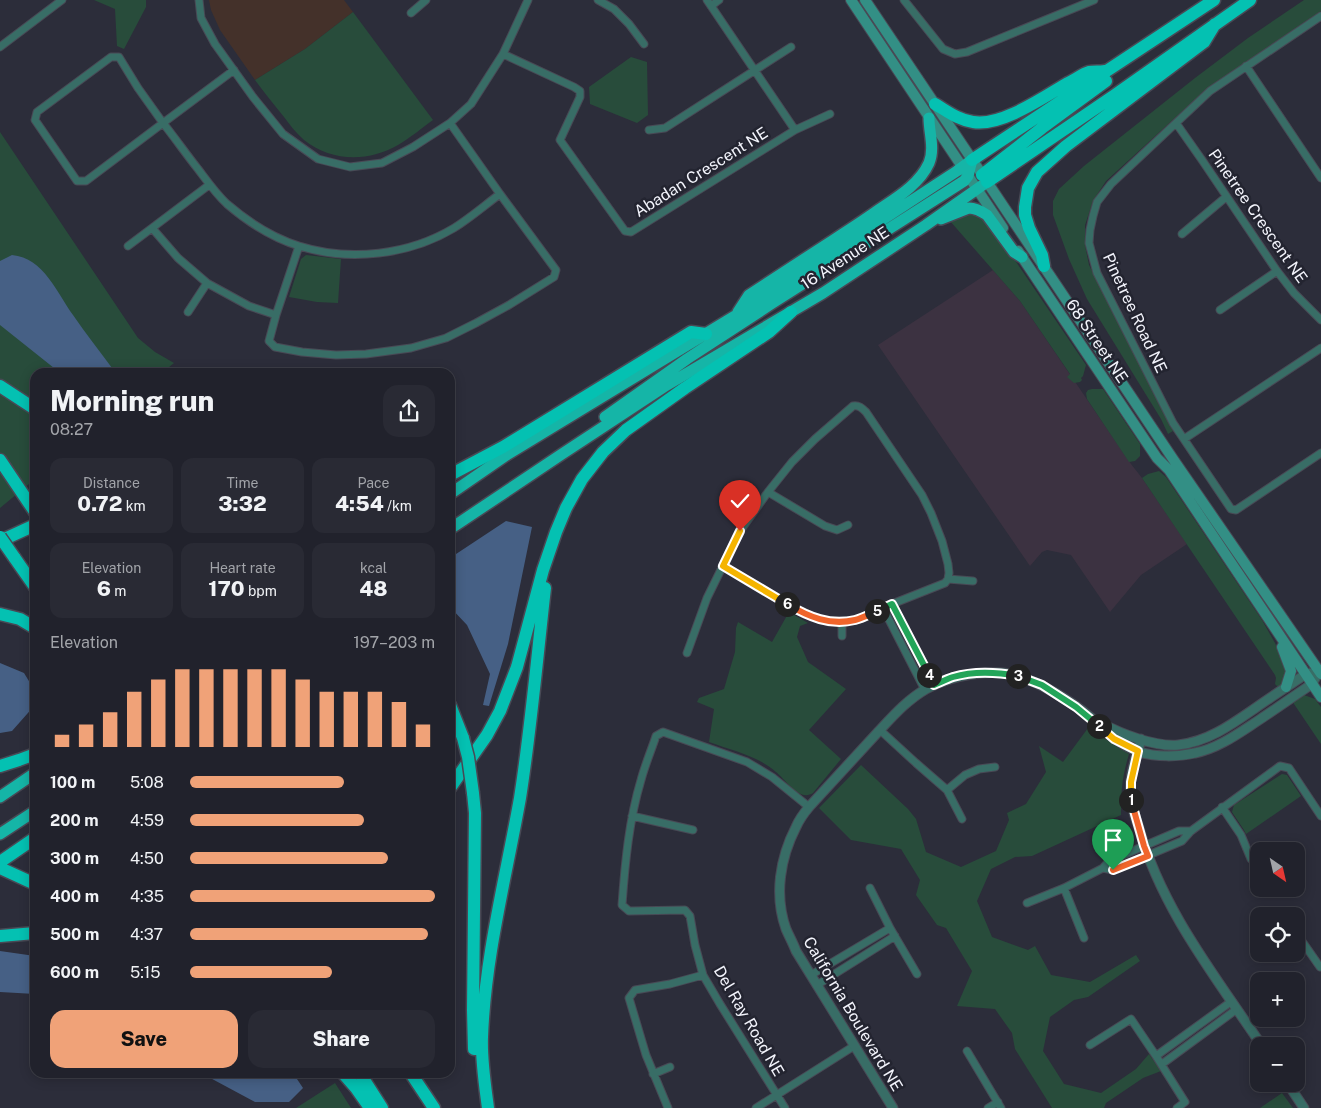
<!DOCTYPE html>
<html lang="en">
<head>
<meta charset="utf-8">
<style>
	:root { --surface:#21222c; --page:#292a34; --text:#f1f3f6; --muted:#a2a4a9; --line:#3e3f48; --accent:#f0a278 }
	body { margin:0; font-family:"Public Sans",sans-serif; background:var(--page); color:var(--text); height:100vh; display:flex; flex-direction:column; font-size:19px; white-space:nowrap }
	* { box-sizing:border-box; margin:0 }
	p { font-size:16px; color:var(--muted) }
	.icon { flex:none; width:28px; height:28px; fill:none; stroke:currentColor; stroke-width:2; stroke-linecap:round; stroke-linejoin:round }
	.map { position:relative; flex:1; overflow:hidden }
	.side { position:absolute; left:30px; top:368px; width:425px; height:710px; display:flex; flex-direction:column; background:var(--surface); border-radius:15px; box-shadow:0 2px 12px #0003,0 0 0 1px var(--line) }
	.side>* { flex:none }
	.needle { width:32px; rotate:146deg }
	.controls { position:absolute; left:1250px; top:842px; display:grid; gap:10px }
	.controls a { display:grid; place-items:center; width:55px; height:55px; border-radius:10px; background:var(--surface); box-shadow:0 2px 12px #0003,0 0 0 1px var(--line); font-size:25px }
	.pin { position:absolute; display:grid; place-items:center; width:42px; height:42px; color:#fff; margin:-51px -21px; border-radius:50% 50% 50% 0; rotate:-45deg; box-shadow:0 0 5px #0007 }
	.pin .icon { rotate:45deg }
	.km { position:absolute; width:25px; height:25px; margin:-12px; border-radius:50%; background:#222; color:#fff; font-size:14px; line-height:25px; text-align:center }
	.round { display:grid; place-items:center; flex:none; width:52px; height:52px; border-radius:15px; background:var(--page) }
	.summary { display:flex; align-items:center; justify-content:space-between; height:85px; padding:0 20px }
	h1 { font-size:28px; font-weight:800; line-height:38px }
	.stats { display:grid; grid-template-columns:repeat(3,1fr); gap:8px; height:85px; padding:5px 20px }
	.stats div { display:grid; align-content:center; border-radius:12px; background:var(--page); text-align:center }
	.stats b { font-size:21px; font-weight:800 }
	.stats small { font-size:14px; font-weight:400 }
	.stats p { font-size:14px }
	.chart { height:140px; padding:10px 20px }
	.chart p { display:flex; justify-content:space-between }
	.chart svg { width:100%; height:90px; margin-top:5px; stroke:var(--accent); stroke-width:6 }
	.action { display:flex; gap:10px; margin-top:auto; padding:10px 20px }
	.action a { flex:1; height:58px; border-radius:15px; background:var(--accent); color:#111; font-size:20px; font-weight:800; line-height:58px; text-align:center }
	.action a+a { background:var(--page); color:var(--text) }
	ul { padding:0 20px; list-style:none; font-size:16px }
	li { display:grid; grid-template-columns:80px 60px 1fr; align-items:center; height:38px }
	li i { height:12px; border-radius:6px; background:var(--accent) }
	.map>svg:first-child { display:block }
</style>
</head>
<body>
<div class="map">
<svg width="1321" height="1108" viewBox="0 0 1321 1108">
	<rect width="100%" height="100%" fill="#2c2d3a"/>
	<path fill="#3c3241" d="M993,270L1020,301L1131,464L1142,478L1187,544L1141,575L1110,612L1071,555L1047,550L1042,552L1030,566L878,345Z"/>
	<path fill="#44312a" d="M209,0H344L353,12L305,49L255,80L220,30L211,10Z"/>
	<path fill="#284c3b" d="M94,0H146V7L124,49L117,46L115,9Z
		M1304,0H1321V11L1209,87L1106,181L1093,201L1085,225V245L1089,265L1173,431L1168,434L1161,419L1087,299L1069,259L1053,215V201L1059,189L1084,166L1195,78L1248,38Z
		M353,12L433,120C422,128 410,138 398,145C369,162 331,162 304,140C296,133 290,125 284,117C274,105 264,92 255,80L305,49Z
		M631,57L647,62L648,115L637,123L590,104L589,87Z
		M0,132L138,338L155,352L174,363L163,372H35V479L0,508Z
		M964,213H975L991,225L1086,365L1083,376L1081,378L1082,380L1080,382L1074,383L1067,377L1070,374L1020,301L950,221Z
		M306,255L341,259L338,303L317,302L289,297L301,259Z
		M1092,389H1103L1140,444V456L1135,461L1129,462L1087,399L1086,393L1088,390Z
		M1159,471L1166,477L1262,620L1275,643L1287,670L1283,683L1278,687L1275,684L1276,678L1275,675L1142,478L1148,474Z
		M789,612L808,623L800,626L797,637L808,662L846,689L809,730L841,759L813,793C799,802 786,780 776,772C758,756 731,750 709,742L714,709L697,702L699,698L724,689L735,652L736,628L738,622L772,642Z
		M1304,695L1315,699L1321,707V744L1292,701Z
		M1088,728L1129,754C1122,777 1121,791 1121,815L1032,856L1015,857L991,869L977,901L992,937L1028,950L1035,946L1051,975L1090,982L1136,955L1140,961L1088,997L1074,1000L1050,1017L1043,1051L1064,1084L1101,1093L1136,1069L1149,1054L1161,1071L1143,1078L1106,1103L1104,1108H1052L1015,1049L1012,1033L995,1009L957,1006L972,971L946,928L937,925L916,895L920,880L901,849L851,840L819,808L861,765L908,809L916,819L926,852L961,867L996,851L1009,820L1007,813L1026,804L1046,772L1039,746L1063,762Z
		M1282,774L1287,775L1301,796L1246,834L1244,830L1232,812L1234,805Z
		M335,1083L351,1108H296Z
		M1282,1093L1293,1108H1260Z"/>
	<path fill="#466085" d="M12,255C44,258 57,293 73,315C85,333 99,350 112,368L96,372H59L0,325V261Z
		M506,521L532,527L508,644L489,706L483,705L490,674L467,625L450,607V558Z
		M0,663L24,673L35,691V705L12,731L0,733Z
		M0,951L35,956V994L0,992Z
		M201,1073H293L303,1088L289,1102H255Z"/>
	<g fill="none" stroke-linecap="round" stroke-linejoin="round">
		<g stroke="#484955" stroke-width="9">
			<path id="minor" d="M199,0L201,18L215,44L253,97L283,134L318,159L350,167L382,163L413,147L450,123L471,104L503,54L528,0
				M598,0L614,9L629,24L644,44
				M707,0L795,130
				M904,0L943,49L955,54L967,52L1094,0
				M711,6L719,0
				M411,13L426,0
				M1321,16L1210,91L1111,184L1097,202L1093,216L1090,230L1089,243L1097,273L1173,423L1231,509L1236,510L1321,453
				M0,47L62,0
				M503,54L574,87L580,91V97L560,140L625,231L631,232L795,130L830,114
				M111,57H119L138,88L163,123L86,181H77L35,120L37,112Z
				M1246,66L1321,178
				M234,70L163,123C175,138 186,154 198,169C207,181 216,194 227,204C248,222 273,238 299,246C350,262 409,255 454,228C470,218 485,205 500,194L450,123
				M1176,123L1202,160L1277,271L1294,293L1321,320
				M649,130L665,128L791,47
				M209,185L152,228L178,258L207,283L249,306L276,315
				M1182,234L1226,197
				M128,246L152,228
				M299,246L276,315L269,341L275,347L302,352L336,355L366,354L411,348L446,338L476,323L509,305L554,277L556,270L500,194
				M1220,310L1277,271
				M188,312L207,283
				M1184,439L1321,348
				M768,492L825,526L837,530L848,525
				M948,579L973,581
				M892,604L935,685
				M883,608L925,690
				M842,636V622
				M687,653L707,598L740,531L768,492L792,462L815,439L853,406C859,405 862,408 866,412L922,495L931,513L942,541L948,564L949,573L948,579L945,583L892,604L857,620L829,622L802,613L723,566
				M880,730L916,763L947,790L962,819
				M947,790L965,775L979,769L995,767
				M1222,807L1241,835L1251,859
				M632,816L693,830
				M1103,868L1113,870L1182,841L1191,831L1280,766L1289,768L1321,816
				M870,888L890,928L917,974
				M1064,888L1084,938
				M1027,903L1064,888L1103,868L1109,861L1179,831H1191
				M1297,934L1320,967
				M811,975L890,928
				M817,985L895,936
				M1090,1045L1131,1019L1156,1056L1185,1102L1177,1108
				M967,1051L1001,1108
				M1156,1056L1232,1001
				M1162,1064L1237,1009
				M653,1074L670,1067
				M668,1108L646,1055L629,998L635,990L670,984L703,975
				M756,1108L854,1046
				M785,1108L720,1004L703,975L695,945L690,916L685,910L629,911L622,905C625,863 629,820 641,780C645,765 651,751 656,736L663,732L747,762L772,777L809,807
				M988,1108L998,1102"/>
		</g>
		<g stroke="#484955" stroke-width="11">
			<path id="tertiary" d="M1101,723C1121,734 1155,747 1178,745C1207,742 1231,725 1254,709C1271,697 1288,686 1306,674L1312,673
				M1141,739C1136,758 1128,779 1131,799C1132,809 1136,819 1139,828C1162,910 1216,977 1262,1046
				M1288,1084L1304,1108
				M893,1108L796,951C793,943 789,936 786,929C774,895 780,858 796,827C799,820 804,813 809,807C832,782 855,757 878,732C893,716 907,700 926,689C951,675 990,668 1018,676C1041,683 1071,701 1090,717C1107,731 1117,744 1139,752C1156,757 1178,757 1195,753C1219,748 1239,733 1259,720C1277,708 1294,696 1312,684L1319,671"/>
		</g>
		<g stroke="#484955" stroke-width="12">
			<path id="secondary" d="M851,0L1003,228
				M865,0L1173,459L1321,674
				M1018,251L1157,458L1169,470L1321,697
				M1282,647L1291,671L1286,687"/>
		</g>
		<g stroke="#484955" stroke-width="14">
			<path id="trunk" d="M941,219L969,208C976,208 981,211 987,215L1014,252L1022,257
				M738,312L749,295C778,276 807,257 835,239C849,230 863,221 877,211C896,198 919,185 929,163C935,148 929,133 929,118
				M605,417L687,359L771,304L964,181L968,176L972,160
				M450,494L508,454L735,316L957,171L972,160
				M450,529L562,454L667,385L823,293L926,225L987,182
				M0,797L35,773
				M0,834L35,811"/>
		</g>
		<g stroke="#484955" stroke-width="15">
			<path id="motorway" d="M935,104C947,111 958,120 973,122C1001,127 1044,97 1068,83C1075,80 1082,74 1089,72C1094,71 1100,72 1104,71
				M972,160L1214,0
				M982,175L1042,128L1106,81
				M987,182L1115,95L1250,0
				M1044,266L1042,255L1029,228L1025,215V207L1028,188L1037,172L1066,146L1204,42L1215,24
				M0,386L35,409
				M0,460L35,512
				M450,475L503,447L691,332L706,334
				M0,541L35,525
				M14,557L35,587
				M0,614L20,619L35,628
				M450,705L463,738
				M0,766L19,760L35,754
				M450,788L487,735L500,711L517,667L543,570L556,532L566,508L582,479L603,452L626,430L685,388L769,332L791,312
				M473,793L475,813L473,1010L474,1049
				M0,862L35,838
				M0,868L35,884
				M0,936L35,933
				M342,1072L356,1088L370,1108
				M359,1072L382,1108
				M410,1072L434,1108
				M488,1108C485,1085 481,1060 482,1037C485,956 506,877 520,798C531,728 537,658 545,588"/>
		</g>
		<use href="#minor" stroke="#386d66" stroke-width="7"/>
		<use href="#tertiary" stroke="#386d66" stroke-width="9"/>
		<use href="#secondary" stroke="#338f85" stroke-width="10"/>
		<use href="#trunk" stroke="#15b5a7" stroke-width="11"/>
		<use href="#motorway" stroke="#04c1b2" stroke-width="12"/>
		<g stroke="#484955" stroke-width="15" stroke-linecap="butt">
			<path id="motorway-bridge" d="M0,537L14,557
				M463,738L468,757L473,793"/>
		</g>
		<use href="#motorway-bridge" stroke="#04c1b2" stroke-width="12"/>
	</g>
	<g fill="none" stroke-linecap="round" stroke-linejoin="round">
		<g stroke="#fff" stroke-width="10">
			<path id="split-1" d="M1113,870L1148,856L1144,846L1131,800"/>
		</g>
		<g stroke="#fff" stroke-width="10">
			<path id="split-2" d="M1099,726L1114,739L1138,751L1131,782V800"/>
		</g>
		<g stroke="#fff" stroke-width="10">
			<path id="split-3" d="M1018,676L1042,685L1076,707L1099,726"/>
		</g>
		<g stroke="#fff" stroke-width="10">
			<path id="split-4" d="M929,675L934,685C941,682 947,679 953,677C973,671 997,672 1018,676"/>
		</g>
		<g stroke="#fff" stroke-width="10">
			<path id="split-5" d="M877,611L892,604L929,675"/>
		</g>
		<g stroke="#fff" stroke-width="10">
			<path id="split-6" d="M787,604C809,617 830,626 855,620C863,618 870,614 877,611"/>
		</g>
		<g stroke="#fff" stroke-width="10">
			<path id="split-7" d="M740,531L723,566L787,604"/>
		</g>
		<use href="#split-1" stroke="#f0652b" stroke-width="6"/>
		<use href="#split-2" stroke="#f5b400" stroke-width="6"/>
		<use href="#split-3" stroke="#22a559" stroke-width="6"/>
		<use href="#split-4" stroke="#22a559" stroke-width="6"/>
		<use href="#split-5" stroke="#22a559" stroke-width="6"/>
		<use href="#split-6" stroke="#f0652b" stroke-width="6"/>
		<use href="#split-7" stroke="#f5b400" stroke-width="6"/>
	</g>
	<g text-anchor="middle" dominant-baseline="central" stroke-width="5" stroke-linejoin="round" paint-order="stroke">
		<g font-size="16" fill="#f3f4fc" stroke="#232430">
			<text transform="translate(701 172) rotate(-32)">Abadan Crescent NE</text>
			<text transform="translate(1258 216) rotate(55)">Pinetree Crescent NE</text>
			<text transform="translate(845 258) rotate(-33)">16 Avenue NE</text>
			<text transform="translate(1135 313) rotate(65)">Pinetree Road NE</text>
			<text transform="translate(1097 341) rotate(56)">68 Street NE</text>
			<text transform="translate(853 1014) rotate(59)">California Boulevard NE</text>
			<text transform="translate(749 1021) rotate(60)">Del Ray Road NE</text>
		</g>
	</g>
</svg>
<div class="controls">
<a><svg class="needle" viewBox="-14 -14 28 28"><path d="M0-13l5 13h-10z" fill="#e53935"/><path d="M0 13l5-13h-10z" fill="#a2a4a9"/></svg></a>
<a><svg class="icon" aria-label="locate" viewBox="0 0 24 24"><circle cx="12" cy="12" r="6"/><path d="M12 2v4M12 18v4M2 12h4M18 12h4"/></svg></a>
<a>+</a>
<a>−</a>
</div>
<div class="pin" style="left:1113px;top:870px;background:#1e9e55"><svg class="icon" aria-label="arrive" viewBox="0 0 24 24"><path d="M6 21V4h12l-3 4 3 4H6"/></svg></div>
<div class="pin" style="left:740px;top:531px;background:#d93025"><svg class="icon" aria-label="check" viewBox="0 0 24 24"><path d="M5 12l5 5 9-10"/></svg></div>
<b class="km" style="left:1131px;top:800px">1</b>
<b class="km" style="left:1099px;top:726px">2</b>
<b class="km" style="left:1018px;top:676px">3</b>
<b class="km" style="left:929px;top:675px">4</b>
<b class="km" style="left:877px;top:611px">5</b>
<b class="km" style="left:787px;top:604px">6</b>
<section class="side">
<div class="summary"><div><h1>Morning run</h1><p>08:27</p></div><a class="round"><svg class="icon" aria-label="share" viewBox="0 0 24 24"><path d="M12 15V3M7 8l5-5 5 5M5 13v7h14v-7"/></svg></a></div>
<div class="stats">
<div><p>Distance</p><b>0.72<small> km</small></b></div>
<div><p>Time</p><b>3:32</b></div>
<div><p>Pace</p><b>4:54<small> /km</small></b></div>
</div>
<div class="stats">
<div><p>Elevation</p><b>6<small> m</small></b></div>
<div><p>Heart rate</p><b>170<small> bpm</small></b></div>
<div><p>kcal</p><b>48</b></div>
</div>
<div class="chart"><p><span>Elevation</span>197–203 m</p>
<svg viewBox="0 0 160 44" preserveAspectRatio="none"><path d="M5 44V38M15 44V33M25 44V27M35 44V17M45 44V11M55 44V6M65 44V6M75 44V6M85 44V6M95 44V6M105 44V11M115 44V17M125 44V17M135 44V17M145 44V22M155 44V33"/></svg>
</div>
<ul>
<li><b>100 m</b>5:08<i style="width:63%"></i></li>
<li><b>200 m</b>4:59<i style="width:71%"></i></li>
<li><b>300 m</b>4:50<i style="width:81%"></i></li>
<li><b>400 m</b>4:35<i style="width:100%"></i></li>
<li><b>500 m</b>4:37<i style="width:97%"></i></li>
<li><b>600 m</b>5:15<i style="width:58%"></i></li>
</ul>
<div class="action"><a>Save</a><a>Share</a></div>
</section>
</div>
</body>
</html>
